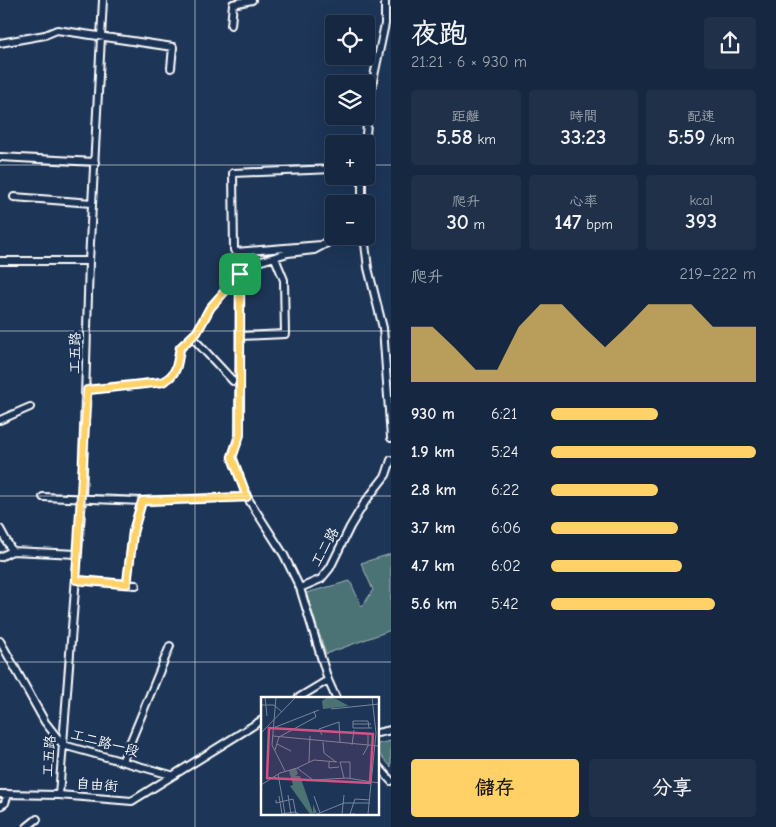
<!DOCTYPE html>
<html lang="zh-TW">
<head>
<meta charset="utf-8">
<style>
	:root { --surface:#162841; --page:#1f3048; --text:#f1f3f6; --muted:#9ea6b1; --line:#35445a; --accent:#ffd166 }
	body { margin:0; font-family:"Comic Neue","LXGW WenKai TC",sans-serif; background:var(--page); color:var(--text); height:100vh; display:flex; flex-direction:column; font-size:19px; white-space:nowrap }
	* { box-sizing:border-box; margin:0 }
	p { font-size:16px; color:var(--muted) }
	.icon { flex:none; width:28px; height:28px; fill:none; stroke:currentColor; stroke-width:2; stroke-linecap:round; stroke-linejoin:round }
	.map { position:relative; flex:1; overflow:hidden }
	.side { display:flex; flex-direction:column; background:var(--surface); width:385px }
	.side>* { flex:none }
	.fabs { position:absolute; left:325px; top:15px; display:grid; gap:10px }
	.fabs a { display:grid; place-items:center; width:50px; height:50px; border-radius:5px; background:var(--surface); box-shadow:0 5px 20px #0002,0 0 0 1px var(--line); font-size:25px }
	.pin { position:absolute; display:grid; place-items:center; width:42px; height:42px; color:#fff; margin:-21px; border-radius:10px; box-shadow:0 2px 8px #0006 }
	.round { display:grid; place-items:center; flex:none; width:52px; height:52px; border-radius:5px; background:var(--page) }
	.head { display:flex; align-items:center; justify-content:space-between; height:85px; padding:0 20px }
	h1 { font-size:28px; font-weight:600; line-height:38px }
	.figures { display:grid; grid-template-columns:repeat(3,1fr); gap:8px; height:85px; padding:5px 20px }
	.figures div { display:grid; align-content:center; border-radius:5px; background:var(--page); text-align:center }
	.figures b { font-size:21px; font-weight:600 }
	.figures small { font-size:14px; font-weight:400 }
	.figures p { font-size:14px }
	.chart { height:140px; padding:10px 20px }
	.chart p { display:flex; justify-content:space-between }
	.chart svg { width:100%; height:90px; margin-top:5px; fill:var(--accent); opacity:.7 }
	.cta { display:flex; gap:10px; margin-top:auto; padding:10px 20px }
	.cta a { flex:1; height:58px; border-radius:5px; background:var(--accent); color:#111; font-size:20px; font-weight:600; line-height:58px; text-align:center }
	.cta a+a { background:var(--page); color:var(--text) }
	ul { padding:0 20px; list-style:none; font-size:16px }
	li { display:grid; grid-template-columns:80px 60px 1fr; align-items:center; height:38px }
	li i { height:12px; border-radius:6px; background:var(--accent) }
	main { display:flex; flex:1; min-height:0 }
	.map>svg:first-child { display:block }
</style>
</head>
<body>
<main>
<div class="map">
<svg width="391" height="827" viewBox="0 0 391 827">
	<rect width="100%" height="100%" fill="#1d3557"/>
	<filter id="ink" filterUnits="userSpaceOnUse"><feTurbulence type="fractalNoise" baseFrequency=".02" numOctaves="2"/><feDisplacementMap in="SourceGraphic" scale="10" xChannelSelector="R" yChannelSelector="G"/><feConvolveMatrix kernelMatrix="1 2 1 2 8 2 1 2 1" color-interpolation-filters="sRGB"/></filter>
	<g filter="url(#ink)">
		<path fill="#4c7274" stroke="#a6b8ba" d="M391,554V630L326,654L306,593L350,581L362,607L373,590L361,563Z
			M391,741V767L377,751V744Z"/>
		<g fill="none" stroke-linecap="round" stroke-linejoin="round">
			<g stroke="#fff" stroke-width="10">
				<path id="minor" d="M231,25L233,4L252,0
					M0,43L45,35L57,30L173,47L171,68
					M365,144L370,95L385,24V0
					M0,157L95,162
					M334,169L233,173L234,250L236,252L321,245L334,236
					M14,197L92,203
					M362,204V176
					M364,236L368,268L383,328L391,438
					M0,261H89
					M240,274L239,435L232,457L247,497L284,555L300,588
					M240,336L285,334L284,280L275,258
					M192,337L233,381
					M87,390L162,382C179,374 177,364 180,348L197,332L210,308L240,274L258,262L288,253L314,250L327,243
					M0,420L30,407
					M43,497L142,501L247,497
					M0,529L12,551
					M0,557L12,551L77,554
					M76,580L136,585
					M127,584L133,532L142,501
					M0,641L45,722L63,745L171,775
					M298,698L328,680
					M336,698L328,680L300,588L321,579L330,568L350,527L365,502L386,475L391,460
					M377,733L391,730
					M123,760L170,646
					M377,765L391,781
					M0,794L59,795L132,801L262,720
					M59,795L82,499L89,261L103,0
					M0,806L5,803L8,794
					M27,827L37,819"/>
			</g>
			<use href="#minor" stroke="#1d3557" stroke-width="6"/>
		</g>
	</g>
	<g fill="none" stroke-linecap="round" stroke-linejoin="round" filter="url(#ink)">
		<g stroke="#fff" stroke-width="10">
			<path id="route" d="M240,274V435L232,457L247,497L142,501L133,532L127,584L76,580L87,390L162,382C178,375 177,363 180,348L197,332L210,308Z"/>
		</g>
		<use href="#route" stroke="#ffd166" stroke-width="6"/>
	</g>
	<path fill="none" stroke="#fff" stroke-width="1" stroke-opacity="0.55" d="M195,0V827M0,165H334M366,165H391M0,331H391M0,496H391M0,662H391"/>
	<g text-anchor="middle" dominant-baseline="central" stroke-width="5" stroke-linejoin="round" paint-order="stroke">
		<g font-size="14" fill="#fff" stroke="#1d3557">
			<text transform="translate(75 353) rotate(-89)">工五路</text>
			<text transform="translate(325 547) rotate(-61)">工二路</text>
			<text transform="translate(105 743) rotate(15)">工二路一段</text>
			<text transform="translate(49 756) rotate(-86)">工五路</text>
			<text transform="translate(97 785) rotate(4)">自由街</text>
		</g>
	</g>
	<g transform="translate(261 697)">
		<rect width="118" height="118" fill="#1d3557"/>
		<path d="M67,0L75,2L88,9L62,12L61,4ZM35,71L37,77L34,79H39L52,116V107L56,116L49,117L29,89L32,88L28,74Z" fill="#4c7274"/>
		<path fill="none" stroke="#77869a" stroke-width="1" d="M4,0L6,19M15,0L11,48L24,74M0,8H13L21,15M70,12L118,7M92,27H110M12,31L58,13M108,31L107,24H92V31H111M0,36L35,0M61,38L58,32L78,25L79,46M12,39L118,49M62,45L63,56L75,65M16,47L30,54M91,48L93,33M14,53L18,40L55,20L53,14M102,58L107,49V36M48,65L49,39M68,65V71L78,70M36,71L53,63L76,65M17,77L24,117M83,81L79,65H89V81M0,88L19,76L36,71L52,83L86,81L118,86M27,98L30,117M18,99L21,117M53,99L59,116M15,103V106L32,102L35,117M20,117L34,115L38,117M56,117L83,106H109M81,117L83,98M94,117H89L94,102L109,103M107,117L115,36L111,0"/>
		<path fill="#d15284" fill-opacity="0.15" stroke="#d15284" stroke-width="2.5" d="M8,31L112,37L109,86L6,81Z"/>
		<rect width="118" height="118" fill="none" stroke="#fff" stroke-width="2.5"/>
	</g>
</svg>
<div class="fabs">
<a><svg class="icon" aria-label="locate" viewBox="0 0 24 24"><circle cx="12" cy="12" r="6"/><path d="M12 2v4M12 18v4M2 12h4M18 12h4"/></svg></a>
<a><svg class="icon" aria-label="layers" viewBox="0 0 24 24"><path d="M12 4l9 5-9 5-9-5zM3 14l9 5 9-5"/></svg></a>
<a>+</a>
<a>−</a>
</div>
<div class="pin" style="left:240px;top:274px;background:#1e9e55"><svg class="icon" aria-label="arrive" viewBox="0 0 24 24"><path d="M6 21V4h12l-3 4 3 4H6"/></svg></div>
</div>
<section class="side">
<div class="head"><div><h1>夜跑</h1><p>21:21 · 6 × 930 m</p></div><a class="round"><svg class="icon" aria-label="share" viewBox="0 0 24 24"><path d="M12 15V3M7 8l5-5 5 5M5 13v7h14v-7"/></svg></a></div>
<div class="figures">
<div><p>距離</p><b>5.58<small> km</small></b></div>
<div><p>時間</p><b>33:23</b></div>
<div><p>配速</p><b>5:59<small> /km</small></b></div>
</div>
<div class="figures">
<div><p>爬升</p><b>30<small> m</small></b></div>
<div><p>心率</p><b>147<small> bpm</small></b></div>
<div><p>kcal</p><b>393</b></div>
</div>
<div class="chart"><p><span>爬升</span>219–222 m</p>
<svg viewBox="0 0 160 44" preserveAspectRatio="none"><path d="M0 44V17L10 17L20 27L30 38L40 38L50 17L60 6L70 6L80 17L90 27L100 17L110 6L120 6L130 6L140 17L150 17L160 17V44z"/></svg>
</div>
<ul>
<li><b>930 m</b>6:21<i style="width:52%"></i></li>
<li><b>1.9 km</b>5:24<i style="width:100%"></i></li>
<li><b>2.8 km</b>6:22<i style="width:52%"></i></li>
<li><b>3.7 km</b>6:06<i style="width:62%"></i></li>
<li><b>4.7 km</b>6:02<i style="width:64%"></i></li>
<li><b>5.6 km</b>5:42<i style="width:80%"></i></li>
</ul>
<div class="cta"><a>儲存</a><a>分享</a></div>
</section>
</main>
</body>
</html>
